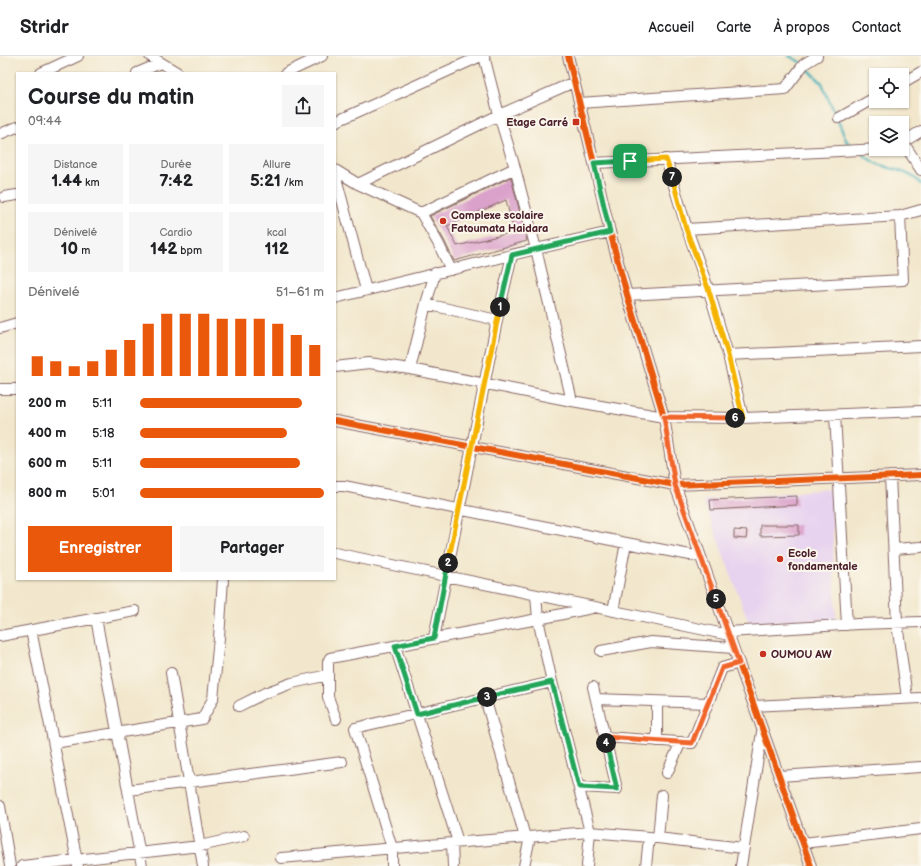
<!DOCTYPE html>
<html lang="fr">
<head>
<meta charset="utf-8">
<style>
	:root { --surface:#fff; --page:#f6f6f6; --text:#202124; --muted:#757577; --line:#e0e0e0; --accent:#ea580c }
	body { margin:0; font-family:"Balsamiq Sans",sans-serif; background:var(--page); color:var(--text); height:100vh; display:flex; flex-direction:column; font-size:15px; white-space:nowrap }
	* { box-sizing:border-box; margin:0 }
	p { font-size:13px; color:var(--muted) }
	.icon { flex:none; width:22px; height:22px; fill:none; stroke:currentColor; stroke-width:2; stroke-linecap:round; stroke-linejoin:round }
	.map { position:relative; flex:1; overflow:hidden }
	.drawer { position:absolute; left:16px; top:16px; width:320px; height:508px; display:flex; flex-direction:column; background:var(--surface); border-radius:0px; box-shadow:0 1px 3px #0004 }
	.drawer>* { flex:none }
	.controls { position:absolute; left:869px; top:12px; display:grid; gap:8px }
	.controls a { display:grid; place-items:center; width:40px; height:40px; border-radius:0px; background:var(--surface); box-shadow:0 1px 3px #0004; font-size:20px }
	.pin { position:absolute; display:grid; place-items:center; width:34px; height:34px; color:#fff; margin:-17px; border-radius:8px; box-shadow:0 2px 6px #0006 }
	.km { position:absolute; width:20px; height:20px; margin:-10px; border-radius:50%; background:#222; color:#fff; font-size:11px; line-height:20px; text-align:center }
	.round { display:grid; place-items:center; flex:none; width:42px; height:42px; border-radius:0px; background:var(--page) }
	.overview { display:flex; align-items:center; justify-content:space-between; height:68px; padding:0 12px }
	h1 { font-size:22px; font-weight:700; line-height:30px }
	.figures { display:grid; grid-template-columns:repeat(3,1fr); gap:6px; height:68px; padding:4px 12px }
	.figures div { display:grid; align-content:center; border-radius:0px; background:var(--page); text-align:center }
	.figures b { font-size:17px; font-weight:700 }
	.figures small { font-size:11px; font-weight:400 }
	.figures p { font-size:11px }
	.chart { height:112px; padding:8px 12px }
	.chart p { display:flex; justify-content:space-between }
	.chart svg { width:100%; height:72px; margin-top:4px; stroke:var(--accent); stroke-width:6 }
	.button { display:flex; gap:8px; margin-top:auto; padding:8px 12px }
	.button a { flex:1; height:46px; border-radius:0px; background:var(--accent); color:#fff; font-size:16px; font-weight:700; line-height:46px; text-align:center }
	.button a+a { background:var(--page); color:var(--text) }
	ul { padding:0 12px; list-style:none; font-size:13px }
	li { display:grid; grid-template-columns:64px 48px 1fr; align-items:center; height:30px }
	li i { height:10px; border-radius:5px; background:var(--accent) }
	header { display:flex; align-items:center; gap:24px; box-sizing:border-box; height:56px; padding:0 20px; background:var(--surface); border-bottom:1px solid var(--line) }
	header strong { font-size:19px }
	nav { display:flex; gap:22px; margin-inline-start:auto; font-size:14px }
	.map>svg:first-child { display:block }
</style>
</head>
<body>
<header>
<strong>Stridr</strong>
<nav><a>Accueil</a><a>Carte</a><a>À propos</a><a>Contact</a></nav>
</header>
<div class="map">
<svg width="921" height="810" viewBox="0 0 921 810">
	<rect width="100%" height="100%" fill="#fbf7ec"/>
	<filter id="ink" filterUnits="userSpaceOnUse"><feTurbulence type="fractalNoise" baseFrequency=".025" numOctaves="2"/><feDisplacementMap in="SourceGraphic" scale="8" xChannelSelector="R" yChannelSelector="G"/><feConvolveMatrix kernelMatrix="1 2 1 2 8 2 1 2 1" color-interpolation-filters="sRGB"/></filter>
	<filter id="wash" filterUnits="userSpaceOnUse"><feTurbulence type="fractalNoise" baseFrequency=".012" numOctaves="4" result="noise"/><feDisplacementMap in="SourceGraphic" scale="16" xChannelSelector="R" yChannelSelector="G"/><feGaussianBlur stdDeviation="0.9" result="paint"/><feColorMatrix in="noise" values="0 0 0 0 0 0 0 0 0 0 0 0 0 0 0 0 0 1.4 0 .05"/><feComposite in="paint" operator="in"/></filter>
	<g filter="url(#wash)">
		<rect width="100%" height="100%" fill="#f2e7cc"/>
		<path fill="#e7d2ef" d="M831,433L836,563L749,567L703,444Z"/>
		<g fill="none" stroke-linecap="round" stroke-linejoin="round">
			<path stroke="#3fafb8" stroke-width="2.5" d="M789,0L802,7
				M806,11L822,27L836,61
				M838,65L847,86L853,91
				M862,98C867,101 872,106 878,108C893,114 910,115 921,128"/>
		</g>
		<g id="blocks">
			<path fill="#daa1cb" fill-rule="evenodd" d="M511,121L527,185L454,205L444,184L430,160ZM506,144L514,176L457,190L447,170Z
				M797,440V449L711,454L710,444Z
				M760,469H799V479L760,480Z
				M734,474L747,475L746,483L734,482Z"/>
		</g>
	</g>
	<g filter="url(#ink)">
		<use href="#blocks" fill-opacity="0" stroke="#856563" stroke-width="1"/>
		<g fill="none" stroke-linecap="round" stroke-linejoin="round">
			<g stroke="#856563" stroke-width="12">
				<path id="minor" d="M150,0L178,17
					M484,0L499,59L515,112L536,193L572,345
					M568,0L594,107L610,176L627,239L664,361L675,429L701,501L811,810
					M41,17L78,0
					M137,17L161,7
					M286,17L322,0
					M902,27L921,16
					M579,47L785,33L804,8L817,0
					M839,62L876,41
					M335,66L481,0
					M0,78L17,71
					M903,86L921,114
					M902,87L921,75
					M666,103L687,173L709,235L728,299L743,362
					M594,107L881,93
					M335,114L358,128L421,157L438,187L451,214
					M335,118L366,234
					M358,128L499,59L574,26
					M4,141L17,139
					M421,157L515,112
					M687,173L900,160L921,154
					M627,239L903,224L900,160
					M335,242L536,193L610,176
					M426,248L497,264
					M0,272L17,267
					M728,299L921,290
					M335,311L369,307L410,313L572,345L664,361L743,362L921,355
					M410,313L426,248L435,217
					M0,333H17
					M835,359L847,569
					M335,365L675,429L921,419
					M890,420L897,567L907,642
					M335,430H344L626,487L701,501
					M894,493L921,491
					M335,497L729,579
					M536,539L538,563L552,626L590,776L587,810
					M613,555L626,487
					M96,562L142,810
					M31,574L78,810
					M728,576L858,568L921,566
					M0,580L135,555
					M434,582L497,264L512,199
					M395,590L458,786
					M601,595L651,586L733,592
					M171,617L203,810
					M485,642L525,781
					M596,643L708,647
					M239,650L265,637L292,627L328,619
					M754,650L921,642
					M336,663L328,641V606L330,602L538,563L592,552
					M605,681L692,687L722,612L739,607
					M657,685V646
					M54,687L202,663L213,643L219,582L223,523
					M667,717L681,686
					M779,720L921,711
					M579,731L617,733L593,631
					M129,734L342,706
					M0,750L10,810
					M658,782L662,739
					M803,787L921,773
					M281,802L452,787
					M22,810L200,790L244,780
					M392,810V792L355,672L552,626
					M453,810L452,787L590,776L649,781L743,792
					M524,810L530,781
					M646,810L649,781
					M741,810L762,676"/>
			</g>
			<use href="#minor" stroke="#fff" stroke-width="10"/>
			<g stroke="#fbf7ec" stroke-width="8">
				<path id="cycleway" d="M568,0L594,107L610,176L627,239L664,361L675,429L701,501L811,810
					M335,365L675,429L921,419"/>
			</g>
			<use href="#cycleway" stroke="#e8590c" stroke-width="6"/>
		</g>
	</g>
	<g fill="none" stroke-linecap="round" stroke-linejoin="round" filter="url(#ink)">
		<g stroke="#fff" stroke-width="8">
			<path id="split-1" d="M500,251L512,199L610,176L594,107L630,105"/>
		</g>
		<g stroke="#fff" stroke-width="8">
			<path id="split-2" d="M448,507L500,251"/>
		</g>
		<g stroke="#fff" stroke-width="8">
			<path id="split-3" d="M448,507L434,582L395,590L417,658L487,641"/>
		</g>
		<g stroke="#fff" stroke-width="8">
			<path id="split-4" d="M487,641L552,626L579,731L617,733L606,687"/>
		</g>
		<g stroke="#fff" stroke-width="8">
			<path id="split-5" d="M606,687L605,681L692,687L722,612L739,607L716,543"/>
		</g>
		<g stroke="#fff" stroke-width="8">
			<path id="split-6" d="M716,543L675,429L664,361L735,362"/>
		</g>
		<g stroke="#fff" stroke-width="8">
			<path id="split-7" d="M672,121L686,173L709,235L728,299L743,362H735"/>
		</g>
		<g stroke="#fff" stroke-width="8">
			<path id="split-8" d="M630,105L666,103L672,121"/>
		</g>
		<use href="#split-1" stroke="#22a559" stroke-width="5"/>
		<use href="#split-2" stroke="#f5b400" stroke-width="5"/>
		<use href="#split-3" stroke="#22a559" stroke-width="5"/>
		<use href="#split-4" stroke="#22a559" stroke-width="5"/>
		<use href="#split-5" stroke="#f0652b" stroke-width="5"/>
		<use href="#split-6" stroke="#f0652b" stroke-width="5"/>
		<use href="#split-7" stroke="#f5b400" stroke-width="5"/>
		<use href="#split-8" stroke="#f5b400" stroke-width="5"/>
	</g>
	<g fill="#c8321e" stroke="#fbf7ec" stroke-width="1.5">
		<rect x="572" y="62" width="8" height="8" rx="2"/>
		<circle cx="443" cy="165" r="4"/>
		<circle cx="780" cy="503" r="4"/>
		<circle cx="763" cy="598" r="4"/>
	</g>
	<g text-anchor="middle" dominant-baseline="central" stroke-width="4" stroke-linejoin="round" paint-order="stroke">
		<g font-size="11" font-weight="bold" fill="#4a1f2b" stroke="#fbf7ec" text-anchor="start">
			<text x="568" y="66" text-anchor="end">Etage Carré</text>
			<text x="451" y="159">Complexe scolaire<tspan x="451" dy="13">Fatoumata Haidara</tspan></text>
			<text x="788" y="497">Ecole<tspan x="788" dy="13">fondamentale</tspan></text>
			<text x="771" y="598">OUMOU AW</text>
		</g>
	</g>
</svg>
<div class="controls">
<a><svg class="icon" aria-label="locate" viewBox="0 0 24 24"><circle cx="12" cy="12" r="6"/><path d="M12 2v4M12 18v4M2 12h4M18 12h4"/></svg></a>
<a><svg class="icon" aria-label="layers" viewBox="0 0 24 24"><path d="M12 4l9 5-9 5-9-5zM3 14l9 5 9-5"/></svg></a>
</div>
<div class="pin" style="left:630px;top:105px;background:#1e9e55"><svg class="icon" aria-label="arrive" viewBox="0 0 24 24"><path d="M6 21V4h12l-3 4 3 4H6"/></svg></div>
<b class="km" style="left:500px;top:251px">1</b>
<b class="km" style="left:448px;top:507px">2</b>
<b class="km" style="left:487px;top:641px">3</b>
<b class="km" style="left:606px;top:687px">4</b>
<b class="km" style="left:716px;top:543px">5</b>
<b class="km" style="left:735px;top:362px">6</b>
<b class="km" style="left:672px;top:121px">7</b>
<section class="drawer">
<div class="overview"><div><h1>Course du matin</h1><p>09:44</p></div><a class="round"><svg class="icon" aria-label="share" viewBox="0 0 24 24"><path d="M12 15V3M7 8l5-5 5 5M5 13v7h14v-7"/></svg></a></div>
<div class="figures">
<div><p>Distance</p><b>1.44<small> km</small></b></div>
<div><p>Durée</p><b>7:42</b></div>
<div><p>Allure</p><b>5:21<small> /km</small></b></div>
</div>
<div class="figures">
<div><p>Dénivelé</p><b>10<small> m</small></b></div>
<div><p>Cardio</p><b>142<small> bpm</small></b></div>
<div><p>kcal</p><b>112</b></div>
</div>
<div class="chart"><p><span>Dénivelé</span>51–61 m</p>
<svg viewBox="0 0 160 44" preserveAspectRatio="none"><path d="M5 44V32M15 44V35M25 44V38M35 44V35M45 44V28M55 44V22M65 44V12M75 44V6M85 44V6M95 44V6M105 44V9M115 44V9M125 44V9M135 44V12M145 44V19M155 44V25"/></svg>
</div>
<ul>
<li><b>200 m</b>5:11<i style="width:88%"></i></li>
<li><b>400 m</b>5:18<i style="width:80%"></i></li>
<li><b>600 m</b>5:11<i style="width:87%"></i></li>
<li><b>800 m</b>5:01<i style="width:100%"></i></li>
</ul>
<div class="button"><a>Enregistrer</a><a>Partager</a></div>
</section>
</div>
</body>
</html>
